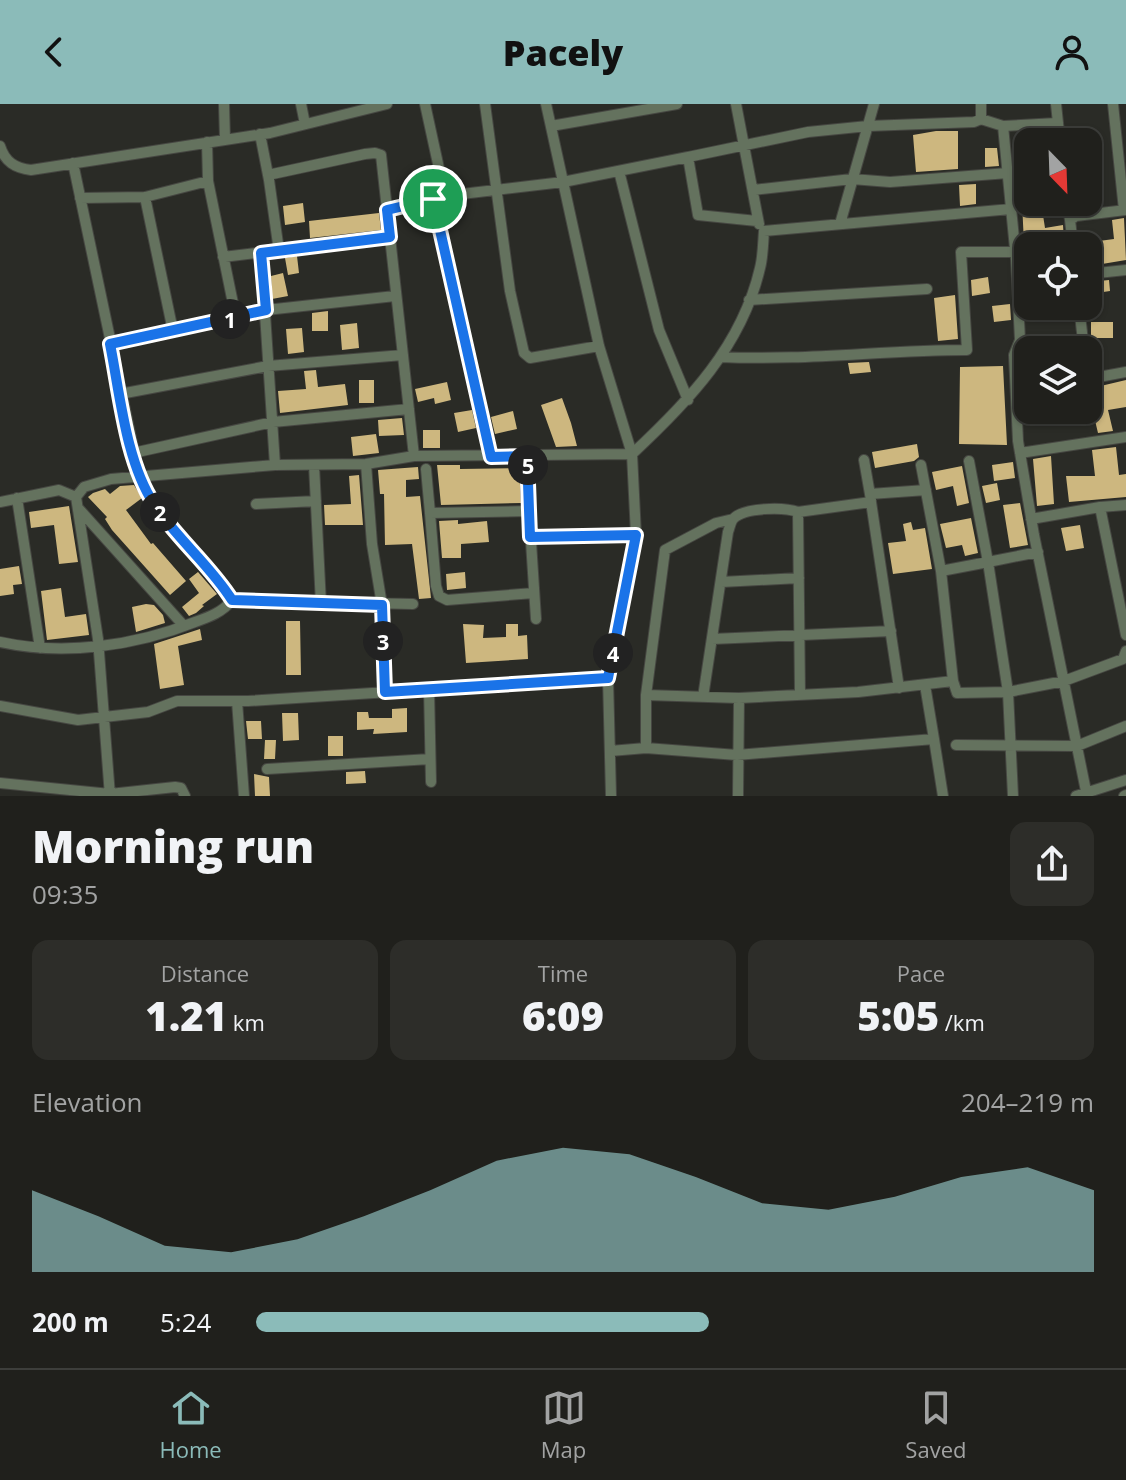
<!DOCTYPE html>
<html lang="en">
<head>
<meta charset="utf-8">
<style>
	:root { --surface:#20201c; --page:#2d2d29; --text:#f1f3f6; --muted:#a2a3a3; --line:#3d3e3b; --accent:#8bbbb9 }
	body { margin:0; font-family:"Open Sans",sans-serif; background:var(--page); color:var(--text); height:100vh; display:flex; flex-direction:column; font-size:30px; white-space:nowrap }
	* { box-sizing:border-box; margin:0 }
	p { font-size:26px; color:var(--muted) }
	.icon { flex:none; width:44px; height:44px; fill:none; stroke:currentColor; stroke-width:2; stroke-linecap:round; stroke-linejoin:round }
	.map { position:relative; height:692px; overflow:hidden }
	.drawer { display:flex; flex-direction:column; background:var(--surface); flex:1 }
	.drawer>* { flex:none }
	.needle { width:52px; rotate:157deg }
	.controls { position:absolute; left:1014px; top:24px; display:grid; gap:16px }
	.controls a { display:grid; place-items:center; width:88px; height:88px; border-radius:16px; background:var(--surface); box-shadow:0 2px 6px #0004,0 0 0 2px var(--line); font-size:40px }
	.pin { position:absolute; display:grid; place-items:center; width:68px; height:68px; color:#fff; margin:-34px; border:4px solid #fff; border-radius:50%; box-shadow:0 2px 8px #0007 }
	.km { position:absolute; width:40px; height:40px; margin:-20px; border-radius:50%; background:#222; color:#fff; font-size:22px; line-height:40px; text-align:center }
	.round { display:grid; place-items:center; flex:none; width:84px; height:84px; border-radius:16px; background:var(--page) }
	.headline { display:flex; align-items:center; justify-content:space-between; height:136px; padding:0 32px }
	h1 { font-size:44px; font-weight:800; line-height:60px }
	.stats { display:grid; grid-template-columns:repeat(3,1fr); gap:12px; height:136px; padding:8px 32px }
	.stats div { display:grid; align-content:center; border-radius:16px; background:var(--page); text-align:center }
	.stats b { font-size:40px; font-weight:800 }
	.stats small { font-size:22px; font-weight:400 }
	.stats p { font-size:22px }
	.chart { height:224px; padding:16px 32px }
	.chart p { display:flex; justify-content:space-between }
	.chart svg { width:100%; height:144px; margin-top:8px; fill:var(--accent); opacity:.7 }
	ul { padding:0 32px; list-style:none; font-size:26px }
	li { display:grid; grid-template-columns:128px 96px 1fr; align-items:center; height:60px }
	li i { height:20px; border-radius:10px; background:var(--accent) }
	header { display:flex; justify-content:space-between; align-items:center; height:104px; padding:0 32px; background:var(--accent); color:#111; font-size:36px; font-weight:800 }
	.menu { display:flex; justify-content:space-around; align-items:center; height:112px; border-top:2px solid var(--line); background:var(--surface); font-size:22px; color:var(--muted) }
	.menu a { display:grid; justify-items:center; gap:4px }
	.menu .on { color:var(--accent) }
	.map>svg:first-child { display:block }
</style>
</head>
<body>
<header><svg class="icon" aria-label="back" viewBox="0 0 24 24"><path d="M15 5l-7 7 7 7"/></svg>Pacely<svg class="icon" aria-label="person" viewBox="0 0 24 24"><circle cx="12" cy="8" r="4"/><path d="M4 21q1-7 8-7t8 7"/></svg></header>
<div class="map">
<svg width="1126" height="692" viewBox="0 0 1126 692">
	<rect width="100%" height="100%" fill="#2a2b26"/>
	<path fill="#cdb77f" d="M936,27H958V65L916,68L913,31Z
		M1028,34V69L1018,71L1015,36Z
		M985,44H997L999,62L985,63Z
		M976,80V100L960,102L959,81Z
		M1022,98H1041L1045,124L1063,121L1064,137L1033,142L1024,140Z
		M303,99L305,118L285,121L283,102Z
		M379,109L381,126L310,134L309,117Z
		M1124,114L1126,156L1102,160L1099,137L1114,135L1112,116Z
		M297,152L299,169L288,171L285,154Z
		M283,169L288,192L272,195L271,172Z
		M988,173L990,189L972,192L971,176Z
		M1109,176L1110,187L1090,190L1089,178Z
		M955,191L958,235L938,237L934,194Z
		M1010,200L1011,216L994,218L992,202Z
		M328,207V227H312V209Z
		M1091,218H1113V234H1091Z
		M357,219L359,244L342,246L340,221Z
		M302,224L304,248L288,250L286,225Z
		M869,258L871,268L850,270L848,259Z
		M1003,262L1007,341L959,340L960,263Z
		M316,266L318,283L345,280L348,301L280,309L278,287L306,285L304,267Z
		M359,276H374V299H359Z
		M1126,276V303L1108,306L1113,327L1098,329L1093,308L1088,309V285Z
		M447,278L451,296L435,300L434,294L418,298L415,285Z
		M562,294L571,319L577,342L556,343L541,301Z
		M472,306L476,324L458,328L454,309Z
		M513,307L517,325L495,330L491,313Z
		M402,314L404,331L379,332L378,316Z
		M423,326H440V344H423Z
		M376,330L379,349L353,352L351,333Z
		M917,340L919,353L914,357L875,364L872,348Z
		M1116,343L1119,371L1126,370V393L1069,398L1066,372H1095L1092,346Z
		M1051,352L1054,400L1037,402L1033,355Z
		M1013,358L1015,374L994,377L992,361Z
		M437,361H460V365L519,364L521,399L441,401Z
		M962,362L969,399L957,402L953,382L936,386L932,368Z
		M418,363L419,375L406,376V393L420,392L431,494L419,495L412,440L385,441L384,390H380L378,366Z
		M359,371L363,421H325L324,401L351,400L349,372Z
		M997,379L1000,396L986,399L982,382Z
		M134,381L142,394L126,406L151,440L153,439L186,477L170,491L112,426L105,415L107,413L88,393L93,389L105,385L110,390L120,382Z
		M1020,399L1028,441L1010,444L1003,401Z
		M69,402L78,458L59,460L54,421L31,424L29,408Z
		M971,414L978,449L965,452L962,441L946,444L940,420Z
		M458,416V420L487,417L489,438L461,440V454H442L439,417Z
		M911,418L913,426L925,424L932,465L893,470L888,439L906,437L903,420Z
		M1080,421L1084,444L1066,447L1061,424Z
		M19,462L22,480L13,481L14,490L0,492V465Z
		M198,468L217,490L202,501L204,502L196,509L189,512L182,503L199,489L189,475Z
		M465,468L466,484L447,486L446,470Z
		M61,484L65,513L86,510L89,531L47,536L41,487Z
		M146,500L154,501L163,511L165,519L136,528L132,503Z
		M286,517H300L301,571H286Z
		M463,520L484,521L483,534L506,533V520H518V532L527,531L528,555L466,559Z
		M200,525L202,536L178,542L184,581L160,585L154,540Z
		M407,604V628L373,630L374,625L357,626V608H368L369,614H392V605Z
		M282,609H298L299,636L283,637Z
		M246,617H261L262,635H248Z
		M328,632H343V652H328Z
		M265,636H276L275,655H264Z
		M365,667L366,679L346,680V668Z
		M254,670L269,673L270,692H255Z"/>
	<g fill="none" stroke-linecap="round" stroke-linejoin="round">
		<g stroke="#464742" stroke-width="12">
			<path id="minor" d="M224,0L225,35
				M301,0L305,20
				M425,0L445,92
				M485,0L510,187L524,249L530,254L599,242
				M546,0L599,242L632,350L636,431L608,574L611,692
				M736,0L759,120
				M981,0V15
				M1056,0L1060,38
				M1113,0L1124,106
				M1057,19L1003,22L1016,155L1020,236L1014,251L1018,337L1034,431L1087,692
				M551,22L677,0
				M260,30L269,76L279,147
				M207,38L208,77L236,214
				M0,42C5,58 15,64 31,66L270,29L387,0
				M688,53L808,28L868,22L974,18L981,15L1003,22
				M619,67L659,226L688,296
				M753,86L852,75L890,78L1008,69
				M145,93L173,227
				M80,94L145,93L208,77
				M433,95L491,353
				M1067,98L1070,116
				M387,106L445,92L563,78L688,53L698,111L757,117
				M840,120L874,0
				M390,133L414,352
				M1073,142L1070,116L1076,112L1126,106
				M261,149L275,361
				M223,153L390,133L381,51L375,49L365,50L268,71
				M1088,170L1126,166
				M749,196L927,185
				M1079,202L1084,246
				M110,240L266,206L395,192
				M721,253C803,257 885,246 967,246L961,148H1028
				M1088,275L1126,268
				M120,290L268,262L403,251
				M133,349L273,318L409,305
				M1020,349L1126,333
				M527,352L529,407
				M864,356L871,396
				M366,360L372,440L382,501L385,588
				M314,361L321,500
				M921,361L941,467L953,577
				M426,365L430,409L529,407L536,515
				M870,390L926,386
				M17,394L40,544
				M0,398L59,386L76,393
				M256,400L316,397
				M1100,403L1126,401
				M79,405L184,522
				M798,408L871,398L899,584
				M430,409L436,482L439,492L447,496L534,489
				M1031,415L1100,403L1126,531
				M530,433L636,431
				M941,467L988,458L969,357
				M721,478L799,474
				M232,496L413,500
				M712,535L891,527
				M0,538C64,552 135,542 195,518C209,513 223,508 232,496L171,424L153,398L139,372L73,59
				M429,585L431,678
				M646,591L739,594L738,692
				M703,593L728,428C730,423 730,419 733,415C744,403 784,403 798,408L800,591
				M739,594L858,588L953,577L957,589L1008,588L1064,577L1123,555L1126,547
				M237,597L244,692
				M0,602L78,616L148,608L177,597H248L608,574
				M934,635L943,692
				M956,641L1077,642L1126,622
				M646,644V591L665,446L716,419L733,415
				M610,647L646,644L737,651L934,635L925,581
				M267,665L430,655
				M0,679L110,690L175,683L181,684L185,692
				M110,692L98,535L76,393L84,383L111,375L275,361L366,360L414,352L632,350C688,298 742,242 760,164C763,153 763,139 764,127L1011,105
				M1013,692L1008,588L988,458L1038,448
				M1076,692L1126,676
				M1124,692L1126,691"/>
		</g>
		<use href="#minor" stroke="#64725e" stroke-width="10"/>
	</g>
	<g fill="none" stroke-linecap="round" stroke-linejoin="round">
		<g stroke="#fff" stroke-width="16">
			<path id="route" d="M433,95L491,353L527,352L530,433L636,431L608,574L385,588L382,501L232,496C210,461 177,435 154,400C126,358 120,290 110,240L266,206L261,149L390,133L387,106Z"/>
		</g>
		<use href="#route" stroke="#1a73e8" stroke-width="10"/>
	</g>
</svg>
<div class="controls">
<a><svg class="needle" viewBox="-14 -14 28 28"><path d="M0-13l5 13h-10z" fill="#e53935"/><path d="M0 13l5-13h-10z" fill="#a2a3a3"/></svg></a>
<a><svg class="icon" aria-label="locate" viewBox="0 0 24 24"><circle cx="12" cy="12" r="6"/><path d="M12 2v4M12 18v4M2 12h4M18 12h4"/></svg></a>
<a><svg class="icon" aria-label="layers" viewBox="0 0 24 24"><path d="M12 4l9 5-9 5-9-5zM3 14l9 5 9-5"/></svg></a>
</div>
<div class="pin" style="left:433px;top:95px;background:#1e9e55"><svg class="icon" aria-label="arrive" viewBox="0 0 24 24"><path d="M6 21V4h12l-3 4 3 4H6"/></svg></div>
<b class="km" style="left:230px;top:215px">1</b>
<b class="km" style="left:160px;top:408px">2</b>
<b class="km" style="left:383px;top:537px">3</b>
<b class="km" style="left:613px;top:549px">4</b>
<b class="km" style="left:528px;top:361px">5</b>
</div>
<section class="drawer">
<div class="headline"><div><h1>Morning run</h1><p>09:35</p></div><a class="round"><svg class="icon" aria-label="share" viewBox="0 0 24 24"><path d="M12 15V3M7 8l5-5 5 5M5 13v7h14v-7"/></svg></a></div>
<div class="stats">
<div><p>Distance</p><b>1.21<small> km</small></b></div>
<div><p>Time</p><b>6:09</b></div>
<div><p>Pace</p><b>5:05<small> /km</small></b></div>
</div>
<div class="chart"><p><span>Elevation</span>204–219 m</p>
<svg viewBox="0 0 160 44" preserveAspectRatio="none"><path d="M0 44V19L10 27L20 36L30 38L40 34L50 27L60 19L70 10L80 6L90 8L100 15L110 23L120 25L130 21L140 15L150 12L160 19V44z"/></svg>
</div>
<ul>
<li><b>200 m</b>5:24<i style="width:54%"></i></li>
</ul>
</section>
<nav class="menu">
<a class="on"><svg class="icon" aria-label="home" viewBox="0 0 24 24"><path d="M3 11l9-7 9 7M6 9v11h12V9"/></svg>Home</a>
<a><svg class="icon" aria-label="map" viewBox="0 0 24 24"><path d="M3 6l6-2 6 2 6-2v14l-6 2-6-2-6 2zM9 4v14M15 6v14"/></svg>Map</a>
<a><svg class="icon" aria-label="saved" viewBox="0 0 24 24"><path d="M7 4h10v16l-5-4-5 4z"/></svg>Saved</a>
</nav>
</body>
</html>
